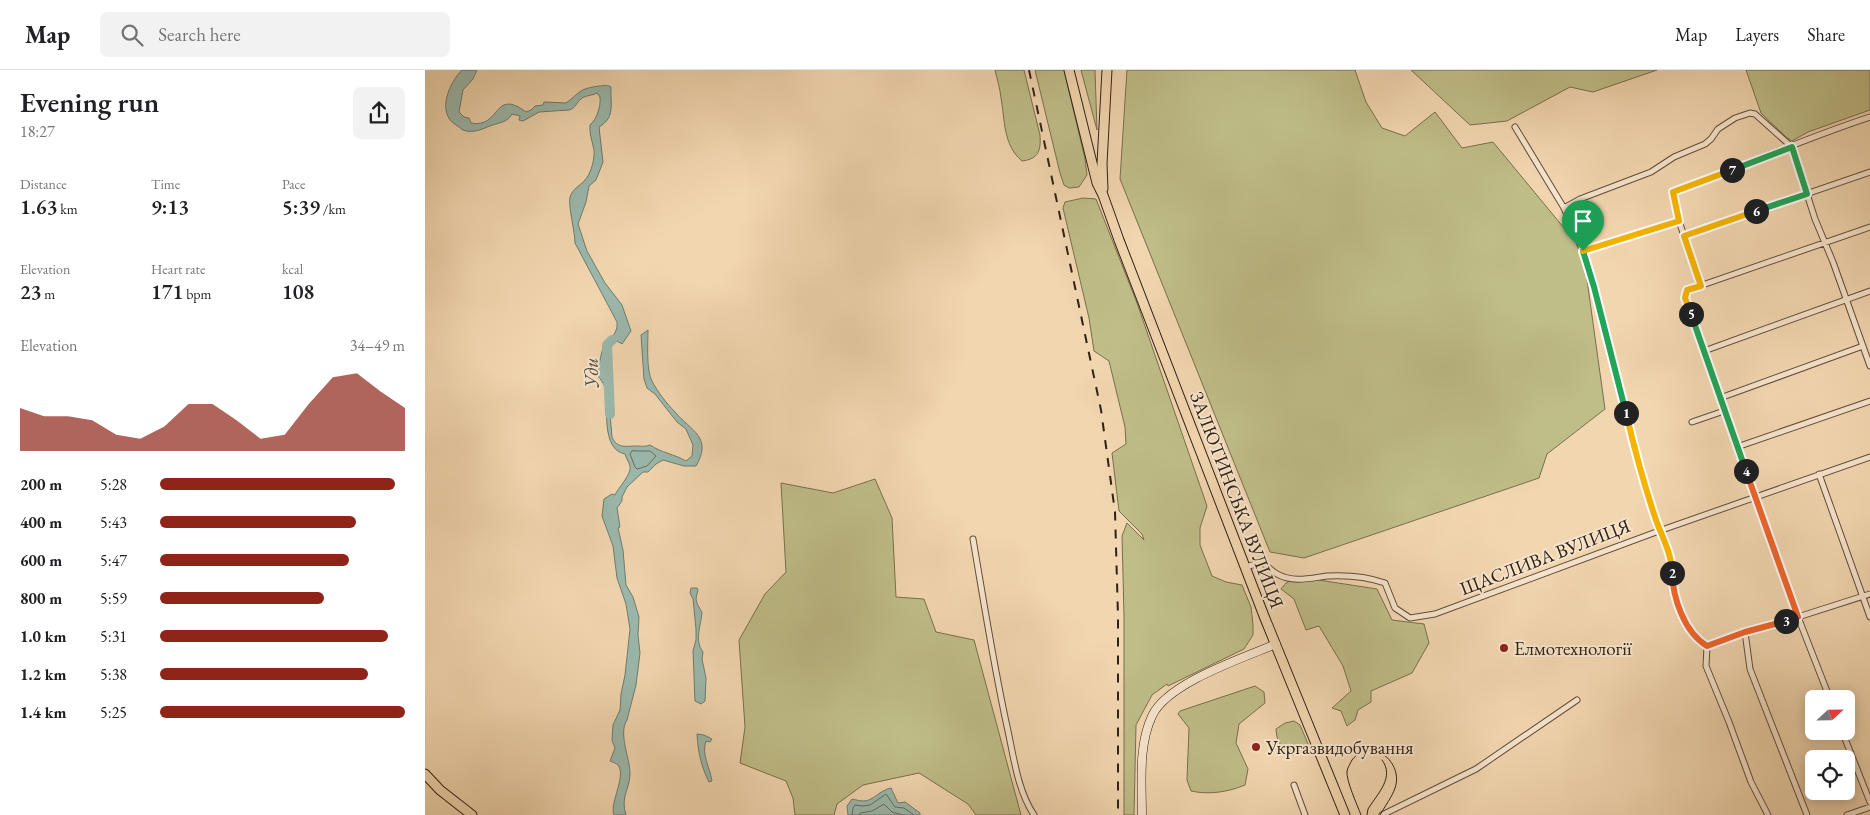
<!DOCTYPE html>
<html lang="en">
<head>
<meta charset="utf-8">
<style>
	:root { --surface:#fff; --page:#f2f2f2; --text:#202124; --muted:#757577; --line:#e0e0e0; --accent:#8f2418 }
	body { margin:0; font-family:"EB Garamond",serif; background:var(--page); color:var(--text); height:100vh; display:flex; flex-direction:column; font-size:19px; white-space:nowrap }
	* { box-sizing:border-box; margin:0 }
	p { font-size:16px; color:var(--muted) }
	.icon { flex:none; width:28px; height:28px; fill:none; stroke:currentColor; stroke-width:2; stroke-linecap:round; stroke-linejoin:round }
	.map { position:relative; flex:1; overflow:hidden }
	.side { display:flex; flex-direction:column; background:var(--surface); width:425px }
	.side>* { flex:none }
	.needle { width:32px; rotate:68deg }
	.buttons { position:absolute; left:1380px; top:620px; display:grid; gap:10px }
	.buttons a { display:grid; place-items:center; width:50px; height:50px; border-radius:8px; background:var(--surface); box-shadow:0 2px 12px #0003; font-size:25px }
	.pin { position:absolute; display:grid; place-items:center; width:42px; height:42px; color:#fff; margin:-51px -21px; border-radius:50% 50% 50% 0; rotate:-45deg; box-shadow:0 0 5px #0007 }
	.pin .icon { rotate:45deg }
	.km { position:absolute; width:25px; height:25px; margin:-12px; border-radius:50%; background:#222; color:#fff; font-size:14px; line-height:25px; text-align:center }
	.round { display:grid; place-items:center; flex:none; width:52px; height:52px; border-radius:8px; background:var(--page) }
	.overview { display:flex; align-items:center; justify-content:space-between; height:85px; padding:0 20px }
	h1 { font-size:28px; font-weight:600; line-height:38px }
	.figures { display:grid; grid-template-columns:repeat(3,1fr); gap:8px; height:85px; padding:5px 20px }
	.figures div { display:grid; align-content:center }
	.figures b { font-size:21px; font-weight:600 }
	.figures small { font-size:14px; font-weight:400 }
	.figures p { font-size:14px }
	.chart { height:140px; padding:10px 20px }
	.chart p { display:flex; justify-content:space-between }
	.chart svg { width:100%; height:90px; margin-top:5px; fill:var(--accent); opacity:.7 }
	ul { padding:0 20px; list-style:none; font-size:16px }
	li { display:grid; grid-template-columns:80px 60px 1fr; align-items:center; height:38px }
	li i { height:12px; border-radius:6px; background:var(--accent) }
	header { display:flex; align-items:center; gap:30px; box-sizing:border-box; height:70px; padding:0 25px; background:var(--surface); border-bottom:1px solid var(--line) }
	header strong { font-size:24px }
	nav { display:flex; gap:28px; margin-inline-start:auto; font-size:18px }
	.search { width:350px; height:45px; background:var(--page); display:flex; align-items:center; gap:12px; box-sizing:border-box; padding:0 18px; border-radius:8px; color:var(--muted); font-size:19px }
	main { display:flex; flex:1; min-height:0 }
	.map>svg:first-child { display:block }
</style>
</head>
<body>
<header>
<strong>Map</strong>
<div class="search"><svg class="icon" aria-label="search" viewBox="0 0 24 24"><circle cx="10" cy="10" r="6"/><path d="M15 15l6 6"/></svg>Search here</div>
<nav><a>Map</a><a>Layers</a><a>Share</a></nav>
</header>
<main>
<section class="side">
<div class="overview"><div><h1>Evening run</h1><p>18:27</p></div><a class="round"><svg class="icon" aria-label="share" viewBox="0 0 24 24"><path d="M12 15V3M7 8l5-5 5 5M5 13v7h14v-7"/></svg></a></div>
<div class="figures">
<div><p>Distance</p><b>1.63<small> km</small></b></div>
<div><p>Time</p><b>9:13</b></div>
<div><p>Pace</p><b>5:39<small> /km</small></b></div>
</div>
<div class="figures">
<div><p>Elevation</p><b>23<small> m</small></b></div>
<div><p>Heart rate</p><b>171<small> bpm</small></b></div>
<div><p>kcal</p><b>108</b></div>
</div>
<div class="chart"><p><span>Elevation</span>34–49 m</p>
<svg viewBox="0 0 160 44" preserveAspectRatio="none"><path d="M0 44V23L10 27L20 27L30 29L40 36L50 38L60 32L70 21L80 21L90 29L100 38L110 36L120 21L130 8L140 6L150 15L160 23V44z"/></svg>
</div>
<ul>
<li><b>200 m</b>5:28<i style="width:96%"></i></li>
<li><b>400 m</b>5:43<i style="width:80%"></i></li>
<li><b>600 m</b>5:47<i style="width:77%"></i></li>
<li><b>800 m</b>5:59<i style="width:67%"></i></li>
<li><b>1.0 km</b>5:31<i style="width:93%"></i></li>
<li><b>1.2 km</b>5:38<i style="width:85%"></i></li>
<li><b>1.4 km</b>5:25<i style="width:100%"></i></li>
</ul>
</section>
<div class="map">
<svg width="1445" height="745" viewBox="0 0 1445 745">
	<rect width="100%" height="100%" fill="#f2d6b0"/>
	<filter id="stains"><feTurbulence type="fractalNoise" baseFrequency=".004" numOctaves="4"/><feColorMatrix values="0 0 0 0 .2 0 0 0 0 .09 0 0 0 0 .02 0 0 0 .5 -.17"/></filter>
	<radialGradient id="worn" r=".72"><stop offset=".6" stop-color="#630" stop-opacity="0"/><stop offset="1" stop-color="#630" stop-opacity=".3"/></radialGradient>
	<path fill="#bfbd88" stroke="#786f4e" d="M570,0H599L615,65C616,80 614,89 597,91C578,75 580,50 576,28C575,18 572,9 570,0Z
		M610,0H639L660,89L662,105L654,117L644,118L639,115L635,103Z
		M656,0H670L672,60Z
		M702,0H930L941,32L957,58L980,66L1010,42L1037,78L1068,72L1158,181L1180,339L1122,384L1114,408L879,488L845,482L695,109Z
		M986,0H1232L1168,22L1145,17L1082,51L1045,55Z
		M1321,0H1445V40L1383,62L1367,71L1361,67L1336,43Z
		M658,128L671,129L712,233L782,436L775,458V475L787,506L801,512L817,515L826,537L828,555V565L819,579L743,616L742,614L727,625L711,655L709,745H699V546L697,466L702,453L719,470L717,464L694,441L687,383L701,374L700,357L684,291L669,281L664,248L638,138L640,132Z
		M450,409L467,448L471,527L499,529L511,562L549,570L596,745H551L543,734L494,703L438,715L412,734L409,745H370L368,728L361,711L315,693L320,657L314,570L340,524L361,502L356,413L408,423Z
		M874,507L952,519L967,550L999,554L1004,573L987,603L946,621V632L933,640L930,650L922,656L916,641L907,638L926,621L918,596L894,556L881,560L869,529L856,519L861,513Z
		M830,616L839,622L840,633L814,654L811,673L823,699L820,715C803,722 784,725 766,721L762,710L764,658L753,644L755,641Z
		M869,651L875,655L883,674L878,682L861,687L852,667L851,659L860,653Z"/>
	<path fill="#9bb9ad" stroke="#707c70" d="M37,0H52L48,9L38,20L34,42L39,47L44,48L46,53C76,59 68,17 101,42L106,40L110,36L118,35L119,32L141,33C156,22 153,19 174,16C179,16 181,14 186,17C185,34 191,47 174,57L178,92L171,110L164,116L161,132L153,154L162,181L180,213L197,235L206,261L197,274L192,271C175,283 185,292 180,307L182,309L187,367C192,379 201,376 212,376C217,376 220,377 225,375C237,383 249,384 261,391L267,386L268,375L261,359L252,352L230,324L222,318L219,309L216,265L223,260C223,273 221,300 227,311C232,321 242,334 250,342C266,361 288,367 271,396H259L238,390L231,394L223,402H218L202,417L197,427V431L192,438L195,457L193,458L198,480L201,515L208,527L214,547L213,565L215,583L211,615L202,650C193,663 205,689 205,703C205,720 195,726 201,745H189C184,733 203,704 192,694C192,694 185,691 185,691L190,678L187,670L188,655L195,640L196,624L200,605L205,559L201,534L192,508L188,476L177,446L179,429L187,424L190,425C193,418 207,404 205,396C204,392 201,388 200,384C175,379 184,336 180,318C179,312 173,308 173,304C172,300 178,278 179,273C187,267 193,263 192,252L150,173C150,161 143,137 145,127C148,118 154,117 160,110C165,105 169,92 169,85C170,76 164,68 165,55C172,49 176,36 175,27L172,23C167,26 160,25 156,29C151,33 151,38 144,40L114,42L98,51L94,50L95,46L87,44C83,51 78,52 71,54C60,57 53,63 41,61C36,60 35,57 31,55C11,43 24,13 37,0Z
		M266,518H272L273,521C269,530 272,534 277,542C276,556 269,570 278,582L277,589L281,608L280,631L276,634L270,631L268,581L271,570V559L268,529L265,523Z
		M272,664L279,665L287,669L285,672L281,671C276,685 285,697 287,711L284,712C276,696 273,682 272,664Z
		M466,718L473,733L480,732L495,743V745H423L422,736L427,729C431,730 436,731 439,731C448,731 455,720 466,718Z"/>
	<g fill="none" stroke-linecap="round" stroke-linejoin="round">
		<path stroke="#666d61" stroke-width="1" d="M214,381H225L231,386L222,396L212,399L210,397L205,384L207,381Z
			M427,745L428,738L430,735L438,736L445,735L461,724L470,737L479,738L489,745
			M434,745L435,743L447,741L459,734L467,742L478,745"/>
		<path stroke="#9bb9ad" stroke-width="10" d="M185,344L182,275L187,270"/>
		<g stroke="#604e3c" stroke-width="7">
			<path id="street" d="M1090,57L1139,138L1158,181L1169,217L1219,415L1247,495L1248,517L1257,545L1266,563L1282,576
				M1139,138L1155,129L1226,102L1249,87L1280,74L1286,69L1293,59L1310,48L1325,43L1330,44L1367,77L1390,149L1408,192L1445,296
				M1259,166L1445,102
				M1158,181L1254,151
				M1276,216L1254,151L1248,123C1314,97 1378,69 1445,47
				M1279,281L1445,221
				M1295,328L1438,276
				M1267,352L1299,341
				M1312,377L1445,331
				M1394,404L1445,547
				M548,469C559,533 569,598 583,661C589,689 593,721 609,745
				M821,497L837,492C842,496 847,501 852,504C868,513 886,508 902,506C921,505 943,507 960,513L970,538L985,548L1010,544L1234,461L1445,387
				M1320,562L1325,599L1382,745
				M1282,576L1281,596L1304,652L1326,712L1343,745
				M1282,576L1320,562L1373,547L1445,524
				M1405,629L1373,547L1260,228L1263,220L1445,157
				M1417,661L1445,732
				M869,715L880,745
				M957,745L1051,699L1152,630
				M1422,745L1445,737"/>
		</g>
		<g stroke="#302115" stroke-width="9">
			<path id="secondary" d="M717,745C717,713 713,676 727,646C742,613 818,588 851,574"/>
		</g>
		<g stroke="#302115" stroke-width="11">
			<path id="primary" d="M644,0L672,113L678,125L694,170L839,546L920,745
				M678,119L677,94L682,0
				M0,704L15,720L47,745"/>
		</g>
		<use href="#street" stroke="#f7e4cc" stroke-width="5"/>
		<use href="#secondary" stroke="#f7e4cc" stroke-width="8"/>
		<use href="#primary" stroke="#f2d6b0" stroke-width="9"/>
		<path stroke="#302115" stroke-width="1" d="M936,745C932,734 921,711 922,701C923,697 925,694 927,690C947,665 979,693 970,718C967,727 960,736 955,745
			M942,745L943,739C953,723 970,707 957,690"/>
		<path stroke="#302115" stroke-width="2" stroke-dasharray="9 9" stroke-linecap="butt" d="M604,0L676,340L690,442L693,546V745"/>
	</g>
	<g fill="none" stroke-linecap="round" stroke-linejoin="round">
		<g stroke="#fff" stroke-width="10">
			<path id="split-1" d="M1158,181L1169,217L1201,343"/>
		</g>
		<g stroke="#fff" stroke-width="10">
			<path id="split-2" d="M1201,343C1209,377 1218,411 1229,444C1235,464 1247,482 1247,503"/>
		</g>
		<g stroke="#fff" stroke-width="10">
			<path id="split-3" d="M1247,503C1248,528 1259,562 1282,576L1320,562L1361,551"/>
		</g>
		<g stroke="#fff" stroke-width="10">
			<path id="split-4" d="M1321,401L1373,547L1361,551"/>
		</g>
		<g stroke="#fff" stroke-width="10">
			<path id="split-5" d="M1266,244L1321,401"/>
		</g>
		<g stroke="#fff" stroke-width="10">
			<path id="split-6" d="M1266,244L1260,228L1262,220L1276,216L1259,166L1331,141"/>
		</g>
		<g stroke="#fff" stroke-width="10">
			<path id="split-7" d="M1307,100L1367,77L1382,124L1331,141"/>
		</g>
		<g stroke="#fff" stroke-width="10">
			<path id="split-8" d="M1158,181L1254,151L1248,122L1307,100"/>
		</g>
		<use href="#split-1" stroke="#22a559" stroke-width="6"/>
		<use href="#split-2" stroke="#f5b400" stroke-width="6"/>
		<use href="#split-3" stroke="#f0652b" stroke-width="6"/>
		<use href="#split-4" stroke="#f0652b" stroke-width="6"/>
		<use href="#split-5" stroke="#22a559" stroke-width="6"/>
		<use href="#split-6" stroke="#f5b400" stroke-width="6"/>
		<use href="#split-7" stroke="#22a559" stroke-width="6"/>
		<use href="#split-8" stroke="#f5b400" stroke-width="6"/>
	</g>
	<g fill="#8f2418" stroke="#f7e4cc" stroke-width="2">
		<circle cx="1079" cy="578" r="5"/>
		<circle cx="831" cy="677" r="5"/>
	</g>
	<g text-anchor="middle" dominant-baseline="central" stroke-width="4" stroke-linejoin="round" paint-order="stroke">
		<g font-size="19" fill="#302115" stroke="#f7e4cc">
			<text transform="translate(812 430) rotate(69)">ЗАЛЮТИНСЬКА ВУЛИЦЯ</text>
			<text transform="translate(1120 487) rotate(-21)">ЩАСЛИВА ВУЛИЦЯ</text>
		</g>
		<g font-size="19" fill="#302115" stroke="#f7e4cc" text-anchor="start">
			<text x="1089" y="578">Елмотехнології</text>
			<text x="841" y="677">Укргазвидобування</text>
		</g>
		<g font-size="20" font-style="italic" fill="#504f43" stroke="#f7e4cc">
			<text transform="translate(166 303) rotate(-92)">Уди</text>
		</g>
	</g>
	<rect width="100%" height="100%" filter="url(#stains)"/>
	<rect width="100%" height="100%" fill="url(#worn)"/>
</svg>
<div class="buttons">
<a><svg class="needle" viewBox="-14 -14 28 28"><path d="M0-13l5 13h-10z" fill="#e53935"/><path d="M0 13l5-13h-10z" fill="#757577"/></svg></a>
<a><svg class="icon" aria-label="locate" viewBox="0 0 24 24"><circle cx="12" cy="12" r="6"/><path d="M12 2v4M12 18v4M2 12h4M18 12h4"/></svg></a>
</div>
<div class="pin" style="left:1158px;top:181px;background:#1e9e55"><svg class="icon" aria-label="arrive" viewBox="0 0 24 24"><path d="M6 21V4h12l-3 4 3 4H6"/></svg></div>
<b class="km" style="left:1201px;top:343px">1</b>
<b class="km" style="left:1247px;top:503px">2</b>
<b class="km" style="left:1361px;top:551px">3</b>
<b class="km" style="left:1321px;top:401px">4</b>
<b class="km" style="left:1266px;top:244px">5</b>
<b class="km" style="left:1331px;top:141px">6</b>
<b class="km" style="left:1307px;top:100px">7</b>
</div>
</main>
</body>
</html>
